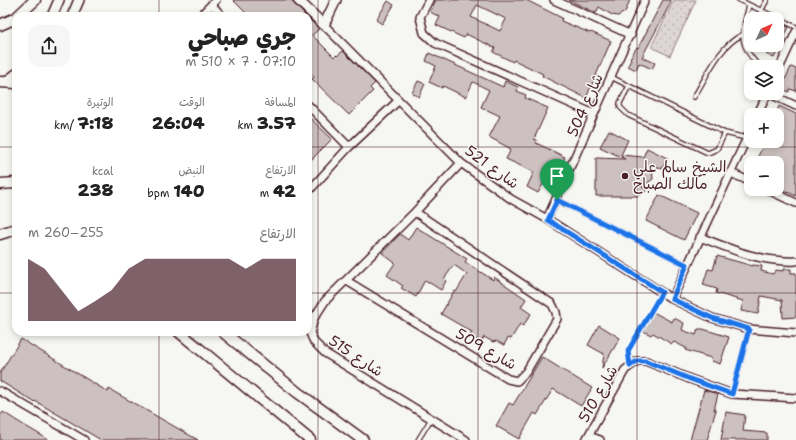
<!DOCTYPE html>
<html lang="ar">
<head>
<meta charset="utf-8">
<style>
	:root { --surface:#fff; --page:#f6f6f6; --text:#222; --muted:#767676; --accent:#4a1f2b }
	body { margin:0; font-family:"Shantell Sans","Playpen Sans Arabic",sans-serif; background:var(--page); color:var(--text); direction:rtl; height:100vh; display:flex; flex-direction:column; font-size:15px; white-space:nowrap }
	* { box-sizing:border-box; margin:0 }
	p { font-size:13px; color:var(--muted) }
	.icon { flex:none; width:22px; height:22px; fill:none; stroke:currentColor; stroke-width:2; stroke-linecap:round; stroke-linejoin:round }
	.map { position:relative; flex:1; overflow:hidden; direction:ltr }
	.details { position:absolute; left:12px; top:12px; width:300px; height:324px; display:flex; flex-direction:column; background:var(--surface); border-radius:12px; box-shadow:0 2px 6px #0003; direction:rtl }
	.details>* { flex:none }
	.needle { width:26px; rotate:46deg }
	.buttons { position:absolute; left:744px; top:12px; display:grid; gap:8px }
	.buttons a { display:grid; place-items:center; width:40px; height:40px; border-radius:8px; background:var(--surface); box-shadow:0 2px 6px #0003; font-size:20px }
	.pin { position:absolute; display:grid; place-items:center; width:34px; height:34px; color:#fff; margin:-41px -17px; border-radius:50% 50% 50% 0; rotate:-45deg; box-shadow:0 0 4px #0007 }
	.pin .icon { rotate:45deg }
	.round { display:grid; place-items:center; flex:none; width:42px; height:42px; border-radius:12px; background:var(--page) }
	.headline { display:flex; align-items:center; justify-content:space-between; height:68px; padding:0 16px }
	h1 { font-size:22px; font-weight:800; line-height:30px }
	.figures { display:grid; grid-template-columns:repeat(3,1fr); gap:6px; height:68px; padding:4px 16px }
	.figures div { display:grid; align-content:center }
	.figures b { font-size:17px; font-weight:800 }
	.figures small { font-size:11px; font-weight:400 }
	.figures p { font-size:11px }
	.chart { height:112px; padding:8px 16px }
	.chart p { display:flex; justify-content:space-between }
	.chart svg { width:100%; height:72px; margin-top:4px; fill:var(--accent); opacity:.7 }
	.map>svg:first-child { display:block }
</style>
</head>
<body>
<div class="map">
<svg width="796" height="440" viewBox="0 0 796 440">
	<defs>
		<pattern id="garden-dots" width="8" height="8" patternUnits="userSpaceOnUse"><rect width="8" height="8" fill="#ddd6d5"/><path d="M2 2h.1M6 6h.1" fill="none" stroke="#bfb7b7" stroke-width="1.8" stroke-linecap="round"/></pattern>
	</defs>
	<rect width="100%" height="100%" fill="#f6f6f2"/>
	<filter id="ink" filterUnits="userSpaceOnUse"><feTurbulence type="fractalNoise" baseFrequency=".025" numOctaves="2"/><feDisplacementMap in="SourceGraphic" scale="8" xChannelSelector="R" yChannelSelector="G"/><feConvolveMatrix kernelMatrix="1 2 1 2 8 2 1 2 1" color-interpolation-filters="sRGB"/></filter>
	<g filter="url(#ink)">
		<path fill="url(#garden-dots)" stroke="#947a80" d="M674,0H696L670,56L651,47Z"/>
		<path fill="#ccc1c0" stroke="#4a1f2b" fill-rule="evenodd" d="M233,0H292L294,4L306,16H249Z
			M436,0H526L562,18L561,21L590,33L591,32L611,41L586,98L542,76L543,74L514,60L513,62L493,52L495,48L466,34L464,38L436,25L440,17L430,12ZM477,5L506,19L500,31L471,17Z
			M569,0H630L625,12L618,16L612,15L599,7L596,13Z
			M663,0H671L670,4L642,57L655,63L652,69L639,63L636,70L628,66L631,59L630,58L637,47L638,48Z
			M388,1L394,5L382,24L376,20Z
			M308,18L319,29L312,35L334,57L336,55L337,56L343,51L375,83L370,88L373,91L349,115L312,79L314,77L308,70Z
			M781,24L789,27L774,58L766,54L771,45H777V32Z
			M429,53L503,87L505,81L518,87L517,91L526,95L525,98L548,108L534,139L537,140L536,143L565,157L560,167L554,164L538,193L527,187L534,172L506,159L511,149L489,137L500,116L481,107L489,90L473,82L466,97L443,86L442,88L429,82L436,66L426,61Z
			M791,67L796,69V91L790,89L789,92L781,88Z
			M418,81L425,84L419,97L412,93Z
			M779,106L796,114V196L777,187V175L782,163H755L765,141H777V111Z
			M308,116L332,139L308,163Z
			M609,130L628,140L621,155L643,157L647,148L667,158L662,169L652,165L653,179L642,187L647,190L638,196H596V158L625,159L600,147Z
			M659,195L697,213L684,240L646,221Z
			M416,227L467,259L465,262L493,280L494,277L526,299L521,307L531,314L523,326L520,324L511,339L508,338L504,345L496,341L493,342L484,337L481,342L470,336L472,332L441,314L454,291L456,292L467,274L454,265L444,279L446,281L441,290L425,280L416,297L401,288L403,286L387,275L395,263L382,253L400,234L408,240Z
			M717,256L753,266V265L762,266L761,271L773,274L776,270L783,271V269H791V273H796V317L783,318L782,300L761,296L758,314L741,311L743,301L716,293L717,289L703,285L708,269L713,270Z
			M653,312L672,322L674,318L684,323L682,330L696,335L698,329H703L729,337L720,364L712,361L711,358L685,350L686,348L674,342L672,344L653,333L651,335L643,331Z
			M599,325L620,338L602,368L604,354L588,345Z
			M21,339L108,392L109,389L198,440H101L35,401L34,402L0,381V373Z
			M542,357L592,388L581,406L553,389L537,415L534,413L519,439L496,426L509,403L513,405Z
			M704,390L718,394L714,410H716L707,440H690Z
			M3,412L22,424L49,440H0V416Z
			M726,412L745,415L743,431L767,433V440H721Z"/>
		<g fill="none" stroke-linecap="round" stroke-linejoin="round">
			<g stroke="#4a1f2b" stroke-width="6">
				<path id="service" d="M739,0L796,27
					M749,5C742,34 737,44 760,67
					M761,11L767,0
					M611,77L725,133L746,138
					M629,86L620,103V107L628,115L708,153L717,149L725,133
					M694,97C707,76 719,46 742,35
					M557,200L687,265
					M732,394L749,329
					M418,440L431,419"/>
			</g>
			<g stroke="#4a1f2b" stroke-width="10">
				<path id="minor" d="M429,0L420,17L424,33L435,43L594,114
					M554,0L631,35
					M212,5L222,16
					M200,16L216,0
					M324,25L461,163L511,199L547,219L672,299L712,318L749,329L796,333
					M777,73L796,32
					M768,93L796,106
					M308,105L349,147
					M757,115L768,93
					M461,163L415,212L325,301L314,318L310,333L314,342L325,353L466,440
					M731,173L751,182
					M766,189L796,203
					M308,192L349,147L398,101
					M547,219L645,0
					M700,237C730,249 763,263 796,261
					M347,281L508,379L517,381L526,372L557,319L556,312L552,304L415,212
					M672,299L751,129
					M0,391L84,440
					M589,436L600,440
					M586,440L625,370L637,361H646L690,379L732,394L796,398"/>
			</g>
			<g stroke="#4a1f2b" stroke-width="12">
				<path id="tertiary" d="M298,0L324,25L336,0
					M52,16L59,0
					M72,16L79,0
					M6,82L16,74"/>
			</g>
			<g stroke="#4a1f2b" stroke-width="13">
				<path id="secondary" d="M18,16L35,0
					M0,25L16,18
					M0,82L16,83
					M0,184L16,183
					M0,234L16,229
					M179,332L310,440
					M223,332L297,392L363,440"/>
			</g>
			<path stroke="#4a1f2b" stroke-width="1.5" stroke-dasharray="1 3" stroke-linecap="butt" d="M628,358V351L658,300"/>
			<use href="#service" stroke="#f6f6f2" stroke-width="3.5"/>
			<use href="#minor" stroke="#f6f6f2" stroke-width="7"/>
			<use href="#tertiary" stroke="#f6f6f2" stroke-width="9"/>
			<use href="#secondary" stroke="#f6f6f2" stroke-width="10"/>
		</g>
	</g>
	<g fill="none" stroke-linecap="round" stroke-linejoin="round" filter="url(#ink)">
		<g stroke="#fff" stroke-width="8">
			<path id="route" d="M557,200L687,265L672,299L712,318L749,329L732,394L690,379L646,361H637L630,366L628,351L662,292L548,220Z"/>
		</g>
		<use href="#route" stroke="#1a73e8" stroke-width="5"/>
	</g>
	<path fill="none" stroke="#4a1f2b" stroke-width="1" stroke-opacity="0.55" d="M159,0V16M318,0V440M478,0V440M637,0V440M0,147H16M308,147H796M0,293H16M308,293H796M159,332V440"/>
	<circle fill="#4a1f2b" stroke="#f6f6f2" stroke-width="1.5" cx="625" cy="176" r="4"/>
	<g text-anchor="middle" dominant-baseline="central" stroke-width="3" stroke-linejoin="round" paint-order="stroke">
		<g font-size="15" fill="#4a1f2b" stroke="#f6f6f2">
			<text transform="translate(585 105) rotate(-66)">شارع 504</text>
			<text transform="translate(492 167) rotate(36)">شارع 521</text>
			<text transform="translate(486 349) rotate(30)">شارع 509</text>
			<text transform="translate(356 356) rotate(34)">شارع 515</text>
			<text transform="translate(598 394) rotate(-60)">شارع 510</text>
		</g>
		<g font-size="15" fill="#4a1f2b" stroke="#f6f6f2" text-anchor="start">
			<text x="633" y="167">الشيخ سالم علي<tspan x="633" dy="17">مالك الصباح</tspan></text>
		</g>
	</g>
</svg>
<div class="buttons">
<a><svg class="needle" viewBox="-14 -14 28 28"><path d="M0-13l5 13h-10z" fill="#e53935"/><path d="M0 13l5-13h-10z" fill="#767676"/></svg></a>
<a><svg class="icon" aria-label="layers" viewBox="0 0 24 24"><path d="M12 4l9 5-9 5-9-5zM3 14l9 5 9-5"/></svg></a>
<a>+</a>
<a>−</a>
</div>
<div class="pin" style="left:557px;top:200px;background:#1e9e55"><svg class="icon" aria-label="arrive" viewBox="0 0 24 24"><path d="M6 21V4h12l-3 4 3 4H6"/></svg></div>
<section class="details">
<div class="headline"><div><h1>جري صباحي</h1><p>07:10 · 7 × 510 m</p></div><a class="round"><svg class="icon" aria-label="share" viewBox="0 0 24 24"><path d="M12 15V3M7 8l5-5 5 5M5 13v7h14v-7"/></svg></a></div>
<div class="figures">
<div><p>المسافة</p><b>3.57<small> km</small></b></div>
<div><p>الوقت</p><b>26:04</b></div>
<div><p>الوتيرة</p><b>7:18<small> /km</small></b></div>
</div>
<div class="figures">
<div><p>الارتفاع</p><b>42<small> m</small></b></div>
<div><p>النبض</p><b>140<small> bpm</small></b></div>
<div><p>kcal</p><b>238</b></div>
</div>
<div class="chart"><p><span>الارتفاع</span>255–260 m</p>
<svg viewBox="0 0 160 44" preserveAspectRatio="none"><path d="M0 44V6L10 12L20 25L30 38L40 32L50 25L60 12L70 6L80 6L90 6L100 6L110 6L120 6L130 12L140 6L150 6L160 6V44z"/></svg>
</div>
</section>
</div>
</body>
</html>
